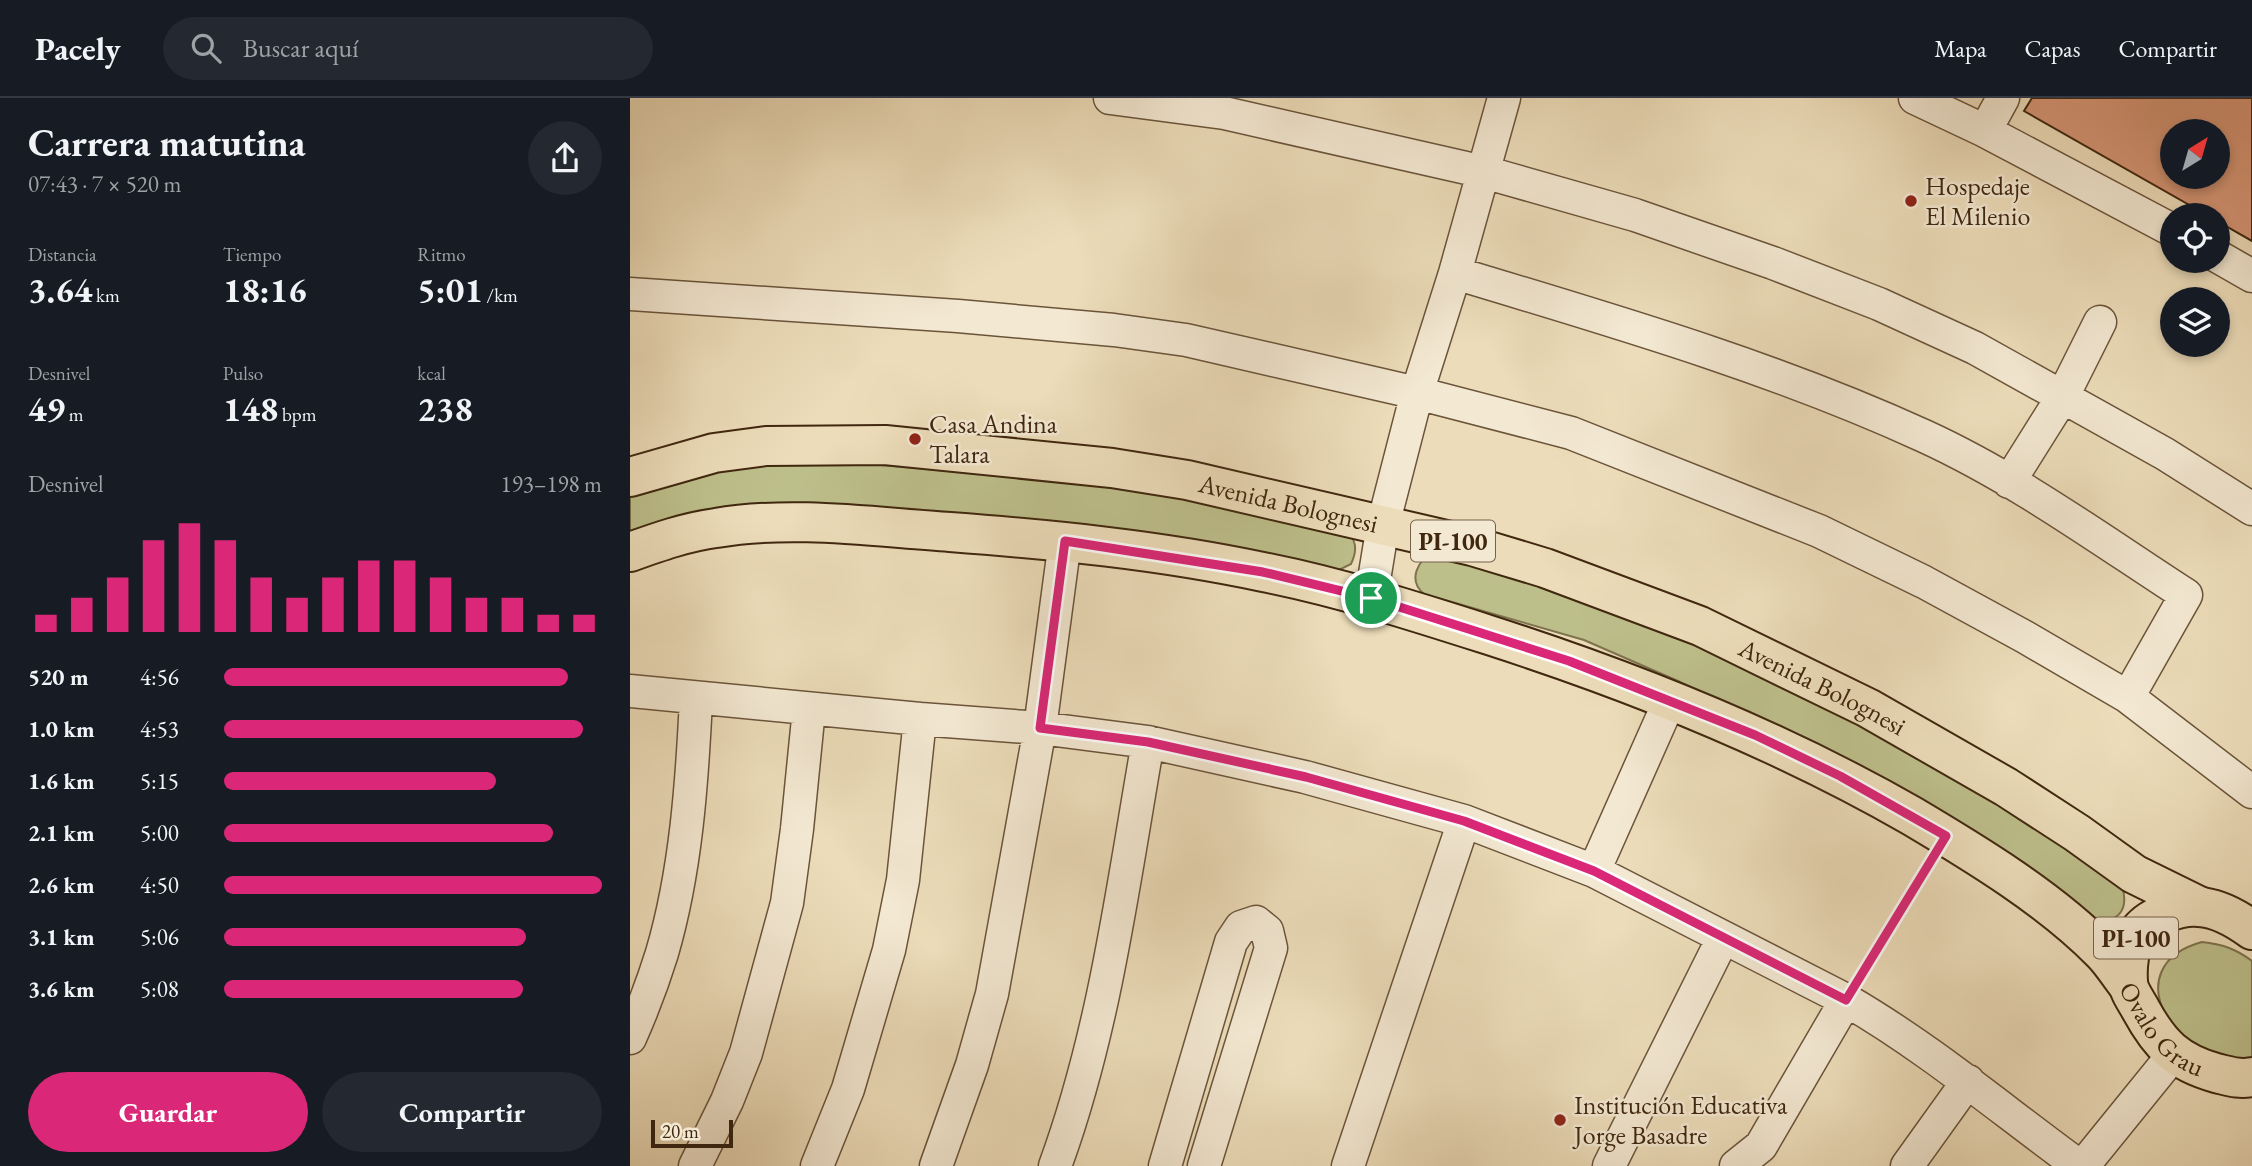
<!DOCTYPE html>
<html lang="es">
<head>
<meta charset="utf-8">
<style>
	:root { --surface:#171b24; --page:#242831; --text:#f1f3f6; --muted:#9ea1a6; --line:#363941; --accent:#db2777 }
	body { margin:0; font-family:"EB Garamond",serif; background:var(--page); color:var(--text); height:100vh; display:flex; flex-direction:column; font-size:26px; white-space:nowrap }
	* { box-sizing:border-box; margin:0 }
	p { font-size:23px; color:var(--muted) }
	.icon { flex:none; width:38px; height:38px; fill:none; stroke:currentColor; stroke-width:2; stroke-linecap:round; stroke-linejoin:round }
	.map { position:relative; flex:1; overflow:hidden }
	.details { display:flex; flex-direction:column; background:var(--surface); width:630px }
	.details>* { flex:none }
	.needle { width:46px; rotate:37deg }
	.fabs { position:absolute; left:1530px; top:21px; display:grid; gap:14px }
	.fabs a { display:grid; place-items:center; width:70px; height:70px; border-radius:50%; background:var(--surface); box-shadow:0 4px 10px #0003; font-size:35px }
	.scale { position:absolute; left:21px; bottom:18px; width:82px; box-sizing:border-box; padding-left:7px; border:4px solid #40270f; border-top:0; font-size:19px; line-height:24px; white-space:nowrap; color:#40270f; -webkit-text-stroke:5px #f3e8d2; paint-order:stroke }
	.pin { position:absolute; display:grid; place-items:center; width:60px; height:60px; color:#fff; margin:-30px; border:4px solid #fff; border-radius:50%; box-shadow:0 2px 7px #0007 }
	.round { display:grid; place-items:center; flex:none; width:74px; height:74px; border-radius:37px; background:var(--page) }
	.headline { display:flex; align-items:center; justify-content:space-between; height:119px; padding:0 28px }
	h1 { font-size:38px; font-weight:700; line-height:52px }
	.stats { display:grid; grid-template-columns:repeat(3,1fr); gap:10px; height:119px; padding:7px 28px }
	.stats div { display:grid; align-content:center }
	.stats b { font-size:35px; font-weight:700 }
	.stats small { font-size:19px; font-weight:400 }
	.stats p { font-size:19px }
	.chart { height:196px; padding:14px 28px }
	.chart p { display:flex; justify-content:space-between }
	.chart svg { width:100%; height:126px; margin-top:7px; stroke:var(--accent); stroke-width:6 }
	.action { display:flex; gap:14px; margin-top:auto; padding:14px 28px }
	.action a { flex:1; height:80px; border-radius:42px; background:var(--accent); color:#fff; font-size:28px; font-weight:700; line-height:80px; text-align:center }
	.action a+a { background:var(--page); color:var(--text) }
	ul { padding:0 28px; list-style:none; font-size:23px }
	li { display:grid; grid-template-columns:112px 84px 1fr; align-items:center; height:52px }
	li i { height:18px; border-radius:9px; background:var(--accent) }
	header { display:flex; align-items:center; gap:42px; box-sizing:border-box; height:98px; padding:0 35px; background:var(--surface); border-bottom:2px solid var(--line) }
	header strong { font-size:33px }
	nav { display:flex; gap:38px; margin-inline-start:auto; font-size:24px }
	.search { width:490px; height:63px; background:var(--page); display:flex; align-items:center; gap:18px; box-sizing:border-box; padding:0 24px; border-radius:38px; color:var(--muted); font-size:26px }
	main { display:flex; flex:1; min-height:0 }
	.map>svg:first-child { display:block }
</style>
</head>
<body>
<header>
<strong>Pacely</strong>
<div class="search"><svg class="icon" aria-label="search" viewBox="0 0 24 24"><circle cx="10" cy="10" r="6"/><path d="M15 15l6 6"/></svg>Buscar aquí</div>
<nav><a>Mapa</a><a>Capas</a><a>Compartir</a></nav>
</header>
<main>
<section class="details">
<div class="headline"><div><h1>Carrera matutina</h1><p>07:43 · 7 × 520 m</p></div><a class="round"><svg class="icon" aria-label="share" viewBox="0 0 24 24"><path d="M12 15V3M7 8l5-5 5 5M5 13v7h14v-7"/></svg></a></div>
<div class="stats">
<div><p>Distancia</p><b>3.64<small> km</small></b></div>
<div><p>Tiempo</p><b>18:16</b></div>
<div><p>Ritmo</p><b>5:01<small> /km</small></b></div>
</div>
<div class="stats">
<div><p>Desnivel</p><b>49<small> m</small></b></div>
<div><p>Pulso</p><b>148<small> bpm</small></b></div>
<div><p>kcal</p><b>238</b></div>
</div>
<div class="chart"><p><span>Desnivel</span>193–198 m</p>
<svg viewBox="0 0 160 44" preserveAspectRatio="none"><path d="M5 44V38M15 44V32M25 44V25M35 44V12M45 44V6M55 44V12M65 44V25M75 44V32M85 44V25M95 44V19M105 44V19M115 44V25M125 44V32M135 44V32M145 44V38M155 44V38"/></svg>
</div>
<ul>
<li><b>520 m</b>4:56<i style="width:91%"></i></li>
<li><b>1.0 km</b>4:53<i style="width:95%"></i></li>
<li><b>1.6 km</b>5:15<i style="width:72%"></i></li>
<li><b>2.1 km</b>5:00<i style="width:87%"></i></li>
<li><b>2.6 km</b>4:50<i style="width:100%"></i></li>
<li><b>3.1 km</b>5:06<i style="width:80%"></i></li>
<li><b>3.6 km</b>5:08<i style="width:79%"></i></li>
</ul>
<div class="action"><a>Guardar</a><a>Compartir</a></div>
</section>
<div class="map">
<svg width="1622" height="1068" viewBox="0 0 1622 1068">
	<rect width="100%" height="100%" fill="#ecdcb9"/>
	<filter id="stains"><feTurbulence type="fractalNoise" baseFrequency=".00286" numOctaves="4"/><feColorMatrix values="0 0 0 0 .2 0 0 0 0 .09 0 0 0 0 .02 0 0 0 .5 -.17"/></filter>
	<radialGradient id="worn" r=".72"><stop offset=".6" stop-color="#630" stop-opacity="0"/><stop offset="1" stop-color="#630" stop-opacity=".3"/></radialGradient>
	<path fill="#bdbf8b" stroke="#7e734d" stroke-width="2" d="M195,362L485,388L716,430C726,443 728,451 721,466L705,474L514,438H0V393L62,373Z
		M804,453L890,475L1150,581L1357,696L1492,787C1500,815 1487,824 1460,825L1156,636L1048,583L954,542L794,496C777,482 788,462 804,453Z
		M1572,844C1592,846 1606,851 1622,863V960C1618,962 1611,965 1606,965C1600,964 1560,949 1555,946C1548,941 1543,930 1539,923C1516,886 1531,855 1572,844Z"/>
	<path fill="#d59575" stroke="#40270f" stroke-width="2" fill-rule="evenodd" d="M1402,0H1622V143L1587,123V117H1577L1394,13ZM1542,33H1587V79H1542Z"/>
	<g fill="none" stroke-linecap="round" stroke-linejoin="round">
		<g stroke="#6b543a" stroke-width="35">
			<path id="minor" d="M480,0L594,15L854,74L1005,117L1143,165L1249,206L1345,250L1535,356L1622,411
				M1285,0L1355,33L1542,132
				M1355,33L1373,0
				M1587,158L1622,178
				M825,175C984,223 1143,269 1294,338C1386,380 1471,442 1556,497L1498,599
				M0,196L328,218L484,232L556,242L787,295L941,335L1189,433L1294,484L1395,539L1498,599L1622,694
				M1379,384L1433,298L1470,224
				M741,500L753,427L787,295L825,175L874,0
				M0,593L290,621L410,630L518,644L675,679L834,723L964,773L1216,902C1299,950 1372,1012 1449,1068
				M964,773L1040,602
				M0,940C12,913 23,884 32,855C56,773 62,685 66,601
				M65,1068L97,1003L116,955L157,805L167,731L179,611
				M187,1068L218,991L259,852L273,782L290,621
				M306,1068L342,967L362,896L410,630L435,443
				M425,1068C475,932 493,786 518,644
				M535,1068L601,844L611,829L626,824L637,833L641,850L574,1068
				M718,1068L834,723
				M979,1068L1093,840
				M1106,1068L1131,1048L1216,902
				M1277,1068L1338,983
				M1453,1068L1543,957"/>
		</g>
		<g stroke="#40270f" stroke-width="42">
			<g id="primary">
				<path id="s1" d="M0,379L84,355L136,348L255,347L482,370L557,382L842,448L915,470L1070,528L1238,610L1376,689L1447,735L1504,776L1569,808"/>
				<path d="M0,454C28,444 56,434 86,430C162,417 243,429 320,434C425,442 529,452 633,474C709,489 784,513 859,537C1005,584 1148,641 1282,718C1346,756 1420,801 1472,854C1482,864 1489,876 1497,886"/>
				<path id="s2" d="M1622,832C1607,821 1587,810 1569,809C1549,807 1518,819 1507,836C1499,848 1497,869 1498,883C1498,893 1507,904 1511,912C1530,947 1547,964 1586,975C1599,978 1609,982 1622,979"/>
			</g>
		</g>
		<path stroke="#40270f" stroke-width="4.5" stroke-dasharray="2 3.5" stroke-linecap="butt" d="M1231,878L1299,766"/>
		<use href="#minor" stroke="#f3e8d2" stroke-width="32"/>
		<use href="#primary" stroke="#ecdcb9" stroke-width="38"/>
	</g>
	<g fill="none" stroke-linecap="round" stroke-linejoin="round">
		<g stroke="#fff" stroke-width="14">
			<path id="route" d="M435,443L633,474L741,500L939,563L1125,637L1210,678L1316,738L1216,902L964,773L834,723L676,679L518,644L410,630Z"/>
		</g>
		<use href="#route" stroke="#db2777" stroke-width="9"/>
	</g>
	<g fill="#8f2418" stroke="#f3e8d2" stroke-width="2.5">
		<circle cx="1281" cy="103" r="7"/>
		<circle cx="285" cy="341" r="7"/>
		<circle cx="930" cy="1022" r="7"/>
	</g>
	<g text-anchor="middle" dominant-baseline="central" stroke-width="5" stroke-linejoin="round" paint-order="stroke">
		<g fill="#f3e8d2" stroke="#76614a" stroke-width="2">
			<rect x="781" y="422.5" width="84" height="41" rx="5"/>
			<rect x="1464" y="819.5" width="84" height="41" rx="5"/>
		</g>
		<g font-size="24" font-weight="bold" fill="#40270f">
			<text x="823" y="443">PI-100</text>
			<text x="1506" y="840">PI-100</text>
		</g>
		<g font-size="26" fill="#40270f" stroke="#f3e8d2" text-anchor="start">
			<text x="1295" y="88">Hospedaje<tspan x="1295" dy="30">El Milenio</tspan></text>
			<text x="299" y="326">Casa Andina<tspan x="299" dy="30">Talara</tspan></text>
			<text x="944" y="1007">Institución Educativa<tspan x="944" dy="30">Jorge Basadre</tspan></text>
		</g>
		<g font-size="26" fill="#40270f" stroke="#f3e8d2">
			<text stroke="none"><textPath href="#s1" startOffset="667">Avenida Bolognesi</textPath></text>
			<text stroke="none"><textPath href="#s1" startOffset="1234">Avenida Bolognesi</textPath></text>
			<text stroke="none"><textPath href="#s2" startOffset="238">Ovalo Grau</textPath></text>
		</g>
	</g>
	<rect width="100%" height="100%" filter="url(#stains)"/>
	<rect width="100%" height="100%" fill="url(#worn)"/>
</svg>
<div class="fabs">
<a><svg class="needle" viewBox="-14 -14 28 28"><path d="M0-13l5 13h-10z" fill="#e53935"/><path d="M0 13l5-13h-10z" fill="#9ea1a6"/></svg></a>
<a><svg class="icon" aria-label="locate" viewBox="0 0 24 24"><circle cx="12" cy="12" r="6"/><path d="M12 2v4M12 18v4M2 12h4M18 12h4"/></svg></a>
<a><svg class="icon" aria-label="layers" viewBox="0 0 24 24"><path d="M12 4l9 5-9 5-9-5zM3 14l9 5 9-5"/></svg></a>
</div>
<div class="scale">20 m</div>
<div class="pin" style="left:741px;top:500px;background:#1e9e55"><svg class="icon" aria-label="arrive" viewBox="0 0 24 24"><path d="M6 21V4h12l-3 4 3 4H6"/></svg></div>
</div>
</main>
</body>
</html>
